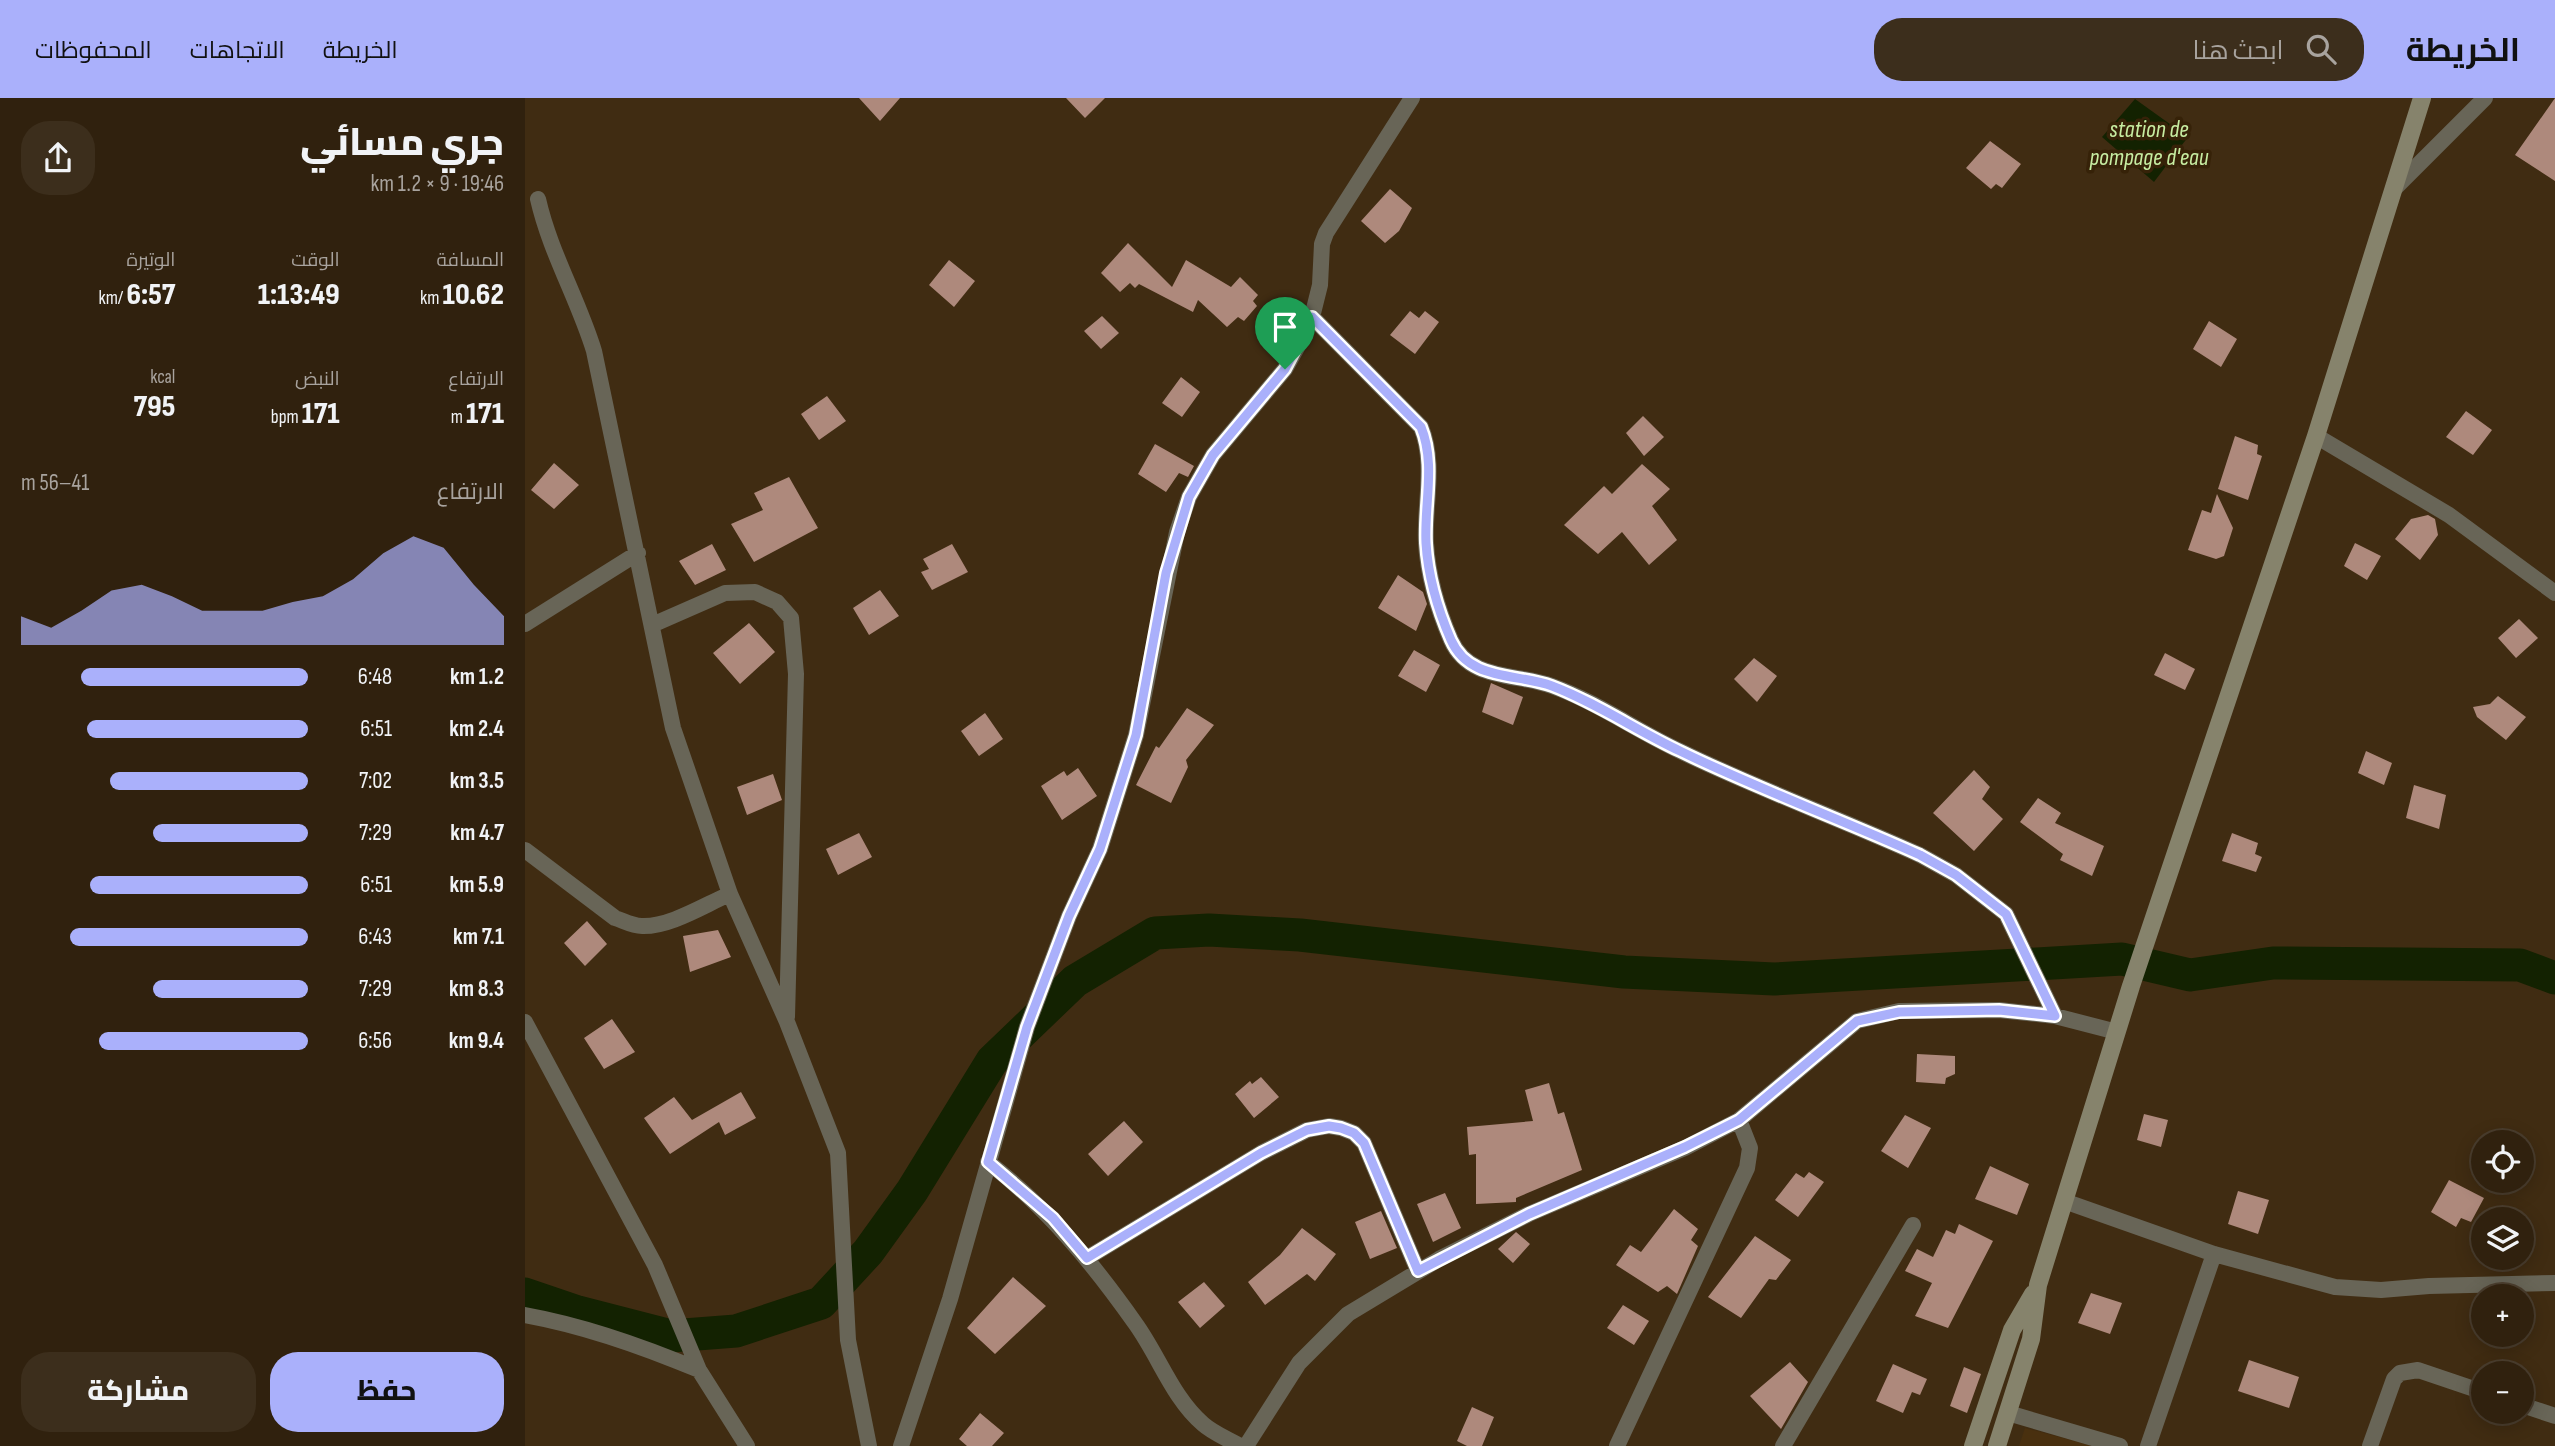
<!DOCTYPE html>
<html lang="ar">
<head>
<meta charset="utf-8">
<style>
	:root { --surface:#30210e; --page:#3c2e1c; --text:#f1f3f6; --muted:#a8a39e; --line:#4b3e2e; --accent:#aab0fb }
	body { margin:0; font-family:"Sofia Sans Condensed",Cairo,sans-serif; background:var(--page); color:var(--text); direction:rtl; height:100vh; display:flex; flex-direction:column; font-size:26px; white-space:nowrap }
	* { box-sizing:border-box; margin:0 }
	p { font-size:23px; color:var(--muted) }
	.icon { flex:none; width:38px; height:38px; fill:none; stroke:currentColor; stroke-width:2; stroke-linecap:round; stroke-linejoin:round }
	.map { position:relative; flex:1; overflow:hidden; direction:ltr }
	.details { display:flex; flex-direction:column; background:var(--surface); width:525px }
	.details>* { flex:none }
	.tools { position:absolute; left:1946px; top:1032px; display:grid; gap:14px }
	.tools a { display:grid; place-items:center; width:63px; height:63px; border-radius:50%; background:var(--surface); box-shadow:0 4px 18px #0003,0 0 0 2px var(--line); font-size:35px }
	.pin { position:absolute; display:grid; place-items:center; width:60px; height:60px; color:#fff; margin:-72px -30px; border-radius:50% 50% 50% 0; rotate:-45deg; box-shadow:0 0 7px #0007 }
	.pin .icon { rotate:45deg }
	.round { display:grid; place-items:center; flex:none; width:74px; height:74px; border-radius:28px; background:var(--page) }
	.headline { display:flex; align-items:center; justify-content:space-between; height:119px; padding:0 21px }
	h1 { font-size:38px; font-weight:800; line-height:52px }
	.stats { display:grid; grid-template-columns:repeat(3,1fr); gap:10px; height:119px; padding:7px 21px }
	.stats div { display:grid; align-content:center }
	.stats b { font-size:30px; font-weight:800 }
	.stats small { font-size:19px; font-weight:400 }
	.stats p { font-size:19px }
	.chart { height:196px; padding:14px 21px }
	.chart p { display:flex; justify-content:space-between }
	.chart svg { width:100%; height:126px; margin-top:7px; fill:var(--accent); opacity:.7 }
	.action { display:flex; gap:14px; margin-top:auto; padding:14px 21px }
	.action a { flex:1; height:80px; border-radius:28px; background:var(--accent); color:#111; font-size:28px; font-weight:800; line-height:80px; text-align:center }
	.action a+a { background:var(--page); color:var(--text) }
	ul { padding:0 21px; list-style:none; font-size:23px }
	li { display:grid; grid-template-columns:112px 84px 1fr; align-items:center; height:52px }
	li i { height:18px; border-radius:9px; background:var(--accent) }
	header { display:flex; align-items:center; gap:42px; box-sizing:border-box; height:98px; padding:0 35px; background:var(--accent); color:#111 }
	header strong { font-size:33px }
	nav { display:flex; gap:38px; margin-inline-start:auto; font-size:24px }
	.search { width:490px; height:63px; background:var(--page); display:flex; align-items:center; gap:18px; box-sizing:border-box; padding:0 24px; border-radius:28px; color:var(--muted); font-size:26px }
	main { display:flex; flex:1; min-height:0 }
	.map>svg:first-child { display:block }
</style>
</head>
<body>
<header>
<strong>الخريطة</strong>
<div class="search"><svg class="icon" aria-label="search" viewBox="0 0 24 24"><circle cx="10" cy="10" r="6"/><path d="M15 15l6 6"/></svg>ابحث هنا</div>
<nav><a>الخريطة</a><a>الاتجاهات</a><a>المحفوظات</a></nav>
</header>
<main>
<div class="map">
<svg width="2030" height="1348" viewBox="0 0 2030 1348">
	<rect width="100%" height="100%" fill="#402c12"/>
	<path fill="#49300f" d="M1500,1330L1568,1348H1494Z"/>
	<path fill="#132201" d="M1610,1L1663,39L1629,84L1577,39Z"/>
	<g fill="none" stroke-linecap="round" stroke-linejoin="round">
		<path stroke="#132201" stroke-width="33" d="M0,1196L53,1214L146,1238L211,1233L296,1205L343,1154L387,1093L467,963L550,883L630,835L684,832L775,837L1099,874L1249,881L1597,861L1665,877L1748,865L1995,867L2030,880"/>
	</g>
	<path fill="#ae897c" d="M334,0H375L355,23Z
		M541,0H580L560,20Z
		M2030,0V83L1990,57Z
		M1465,43L1496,66L1477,90L1471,86L1466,91L1441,70Z
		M865,91L887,110L874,133L860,145L836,123Z
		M603,145L647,189L661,162L706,189L715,179L733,197L728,203L732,208L719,223L713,219L702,229L673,202L668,214L614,186L610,190L605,185L595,194L576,175Z
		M424,162L450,183L429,209L404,187Z
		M885,213L894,220L900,213L914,224L890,256L865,237Z
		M577,218L594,235L576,251L559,233Z
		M1684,223L1712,241L1696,269L1668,251Z
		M656,279L675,294L657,319L637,305Z
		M302,298L321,323L294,342L276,316Z
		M1941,313L1967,332L1948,357L1921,339Z
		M1118,318L1139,339L1119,358L1101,335Z
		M1710,338L1733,347L1732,356L1737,358L1723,402L1693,391Z
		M630,346L669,368L663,379L654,375L641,394L613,376Z
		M29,365L54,387L29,411L6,392Z
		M1117,366L1145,391L1127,408L1152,442L1124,467L1097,434L1073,456L1039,427L1079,388L1087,396Z
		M264,379L293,430L229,464L206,426L238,412L229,395Z
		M1692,396L1708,430L1699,458L1691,461L1663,452L1677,412L1686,415Z
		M1903,417L1910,421L1913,437L1895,462L1870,441L1886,421Z
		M1830,445L1856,458L1842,482L1819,468Z
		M187,446L201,472L170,487L154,463Z
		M427,446L443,474L407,492L396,474L404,471L398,461Z
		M873,477L898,494L902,506L891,533L853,510Z
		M355,492L374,518L344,537L328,510Z
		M1994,521L2013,540L1991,560L1973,540Z
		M224,525L250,554L215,586L188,555Z
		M889,552L915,567L901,594L873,578Z
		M1640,555L1670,571L1660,592L1629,577Z
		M1229,560L1252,578L1232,604L1209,581Z
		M966,585L998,599L988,627L957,614Z
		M1973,598L2001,619L1981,642L1952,619L1948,609L1965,606Z
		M662,610L689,627L661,662L663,669L646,705L611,687L631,648L634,650Z
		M460,615L478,641L454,658L436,633Z
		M1841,653L1867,665L1859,687L1833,675Z
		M553,670L572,698L537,722L516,688L539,673L542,678Z
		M1449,672L1465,689L1457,701L1478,721L1449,753L1408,715Z
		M248,676L257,702L222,717L212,689Z
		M1889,687L1921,697L1914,731L1881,720Z
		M1513,700L1536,715L1530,725L1579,748L1567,778L1535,762L1538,756L1495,724Z
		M334,735L347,759L313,777L301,751Z
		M1707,735L1733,745L1730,756L1737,759L1731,774L1697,763Z
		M62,823L82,846L60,868L39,845Z
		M193,832L206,859L165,874L158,838Z
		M87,921L110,954L79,971L59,940Z
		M1392,956L1430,958V976L1421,980L1420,986L1391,984Z
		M736,979L754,999L729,1020L710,996L725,983L727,986Z
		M1024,985L1033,1016L1039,1014L1057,1072L991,1100V1104L951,1106V1056L944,1057L942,1029L1008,1023L1000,992Z
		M216,994L231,1020L200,1037L194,1024L145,1056L119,1020L149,999L167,1022Z
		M1619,1016L1643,1022L1636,1049L1612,1042Z
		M1380,1017L1406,1030L1383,1070L1356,1053Z
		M599,1023L618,1044L583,1078L563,1056Z
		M1465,1068L1504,1086L1492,1117L1450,1101Z
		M1284,1074L1299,1084L1273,1119L1250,1102L1271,1075L1279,1080Z
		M1924,1082L1959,1100L1946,1124L1936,1120L1931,1129L1906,1114Z
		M1713,1093L1744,1102L1733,1136L1703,1126Z
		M920,1095L936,1130L908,1144L892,1106Z
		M1149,1111L1173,1131L1166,1142L1173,1148L1152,1196L1142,1188L1133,1194L1091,1167L1105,1147L1116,1154Z
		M856,1113L872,1150L845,1161L830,1124Z
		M1434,1126L1468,1143L1423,1230L1390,1218L1407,1185L1380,1173L1392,1151L1408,1159L1421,1132L1430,1136Z
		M777,1130L811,1156L790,1183L782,1176L740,1207L723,1184L755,1157Z
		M991,1134L1005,1146L988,1165L973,1151Z
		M1230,1138L1266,1162L1251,1182L1244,1181L1216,1220L1183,1199Z
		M488,1179L521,1208L470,1256L442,1230Z
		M679,1184L700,1208L675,1230L653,1204Z
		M1566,1195L1597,1205L1585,1236L1553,1225Z
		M1098,1207L1124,1223L1109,1247L1082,1230Z
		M1724,1262L1774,1279L1764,1310L1713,1293Z
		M1265,1264L1283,1284L1256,1331L1225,1298Z
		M1368,1266L1402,1281L1395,1297L1387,1294L1378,1315L1351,1303Z
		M1439,1269L1456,1276L1442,1315L1425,1308Z
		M947,1309L969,1319L957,1348H942L932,1343Z
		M455,1315L479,1335L467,1348H442L434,1341Z"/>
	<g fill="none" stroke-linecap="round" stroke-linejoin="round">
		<path stroke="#686557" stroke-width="16" d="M1868,92L1960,0
			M13,101C25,154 53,201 69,253L148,630L205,796L262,924L313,1055L323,1242L344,1348
			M787,219L896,329C911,366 899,406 901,445C903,478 913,512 926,542C944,583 991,575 1027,588C1072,604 1112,633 1155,653C1233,691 1316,721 1395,757L1431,777L1481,816L1530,918
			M1791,338L1924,417L2030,495
			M0,526L113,455
			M127,527L200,495L230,494L252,504L266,520L271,576L262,919
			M0,752L90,820C99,823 107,828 117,828C145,829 179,807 205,796
			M0,924L130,1167L174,1272L222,1348
			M463,1064C522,1110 567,1164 610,1225C634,1258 647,1299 678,1326C688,1335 703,1341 715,1348
			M1539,1103L1689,1156L1810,1189L1856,1192L1904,1188L2030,1185
			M562,1160L736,1055L782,1032L804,1028L816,1030L829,1035L839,1045L893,1173
			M0,1217C61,1228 117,1248 174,1272
			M1997,1307L2030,1318
			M1483,1315L1595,1348
			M376,1348L425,1201L502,929L544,818L575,751L611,637L652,434L664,399L688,357L760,271L775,244L787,219L795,187L797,146L801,135L887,0
			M721,1348L774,1265L823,1216L914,1161L1004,1116L1160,1050L1214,1022L1332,923L1374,913L1474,912L1530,918L1592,934
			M1092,1348L1222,1070L1225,1050L1214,1022
			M1258,1348L1388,1127
			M1623,1348L1689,1156
			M1845,1348L1869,1281L1875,1275L1893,1272L1958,1294"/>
		<path stroke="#86836c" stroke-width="18" d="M1448,1348L1487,1232L1508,1196
			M1472,1348L1506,1241L1513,1187L1606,888L1791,338L1897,0"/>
	</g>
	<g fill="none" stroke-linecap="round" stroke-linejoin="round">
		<g stroke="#fff" stroke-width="14">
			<path id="route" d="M787,219L896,329C911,366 899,406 901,445C903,478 913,512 926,542C944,583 991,575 1027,588C1072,605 1112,633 1155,653C1233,691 1315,721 1395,757L1431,777L1481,816L1530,918L1474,912L1374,914L1332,923L1214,1022L1160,1049L1004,1116L893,1173L839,1045L829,1035L816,1030L804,1028L782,1032L736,1055L562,1160L528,1120L463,1064L502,929L544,818L575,751L611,637L641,475L664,399L688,357L760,271Z"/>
		</g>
		<use href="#route" stroke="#aab0fb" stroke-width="9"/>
	</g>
	<g text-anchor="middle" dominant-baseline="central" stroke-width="7" stroke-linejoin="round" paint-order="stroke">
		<g font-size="24" font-style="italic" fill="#c7eda2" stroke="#362208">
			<text x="1624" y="31">station de<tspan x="1624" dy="28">pompage d'eau</tspan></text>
		</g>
	</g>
</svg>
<div class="tools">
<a><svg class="icon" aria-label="locate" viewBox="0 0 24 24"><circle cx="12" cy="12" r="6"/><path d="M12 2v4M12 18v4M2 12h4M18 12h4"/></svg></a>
<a><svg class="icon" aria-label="layers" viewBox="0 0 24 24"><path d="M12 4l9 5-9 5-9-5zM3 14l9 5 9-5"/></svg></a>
<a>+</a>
<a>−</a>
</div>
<div class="pin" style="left:760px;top:271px;background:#1e9e55"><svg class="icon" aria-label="arrive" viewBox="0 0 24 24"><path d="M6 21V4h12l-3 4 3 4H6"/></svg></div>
</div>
<section class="details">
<div class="headline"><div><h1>جري مسائي</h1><p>19:46 · 9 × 1.2 km</p></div><a class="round"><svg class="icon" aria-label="share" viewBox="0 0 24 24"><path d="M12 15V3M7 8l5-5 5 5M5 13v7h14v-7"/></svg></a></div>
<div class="stats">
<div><p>المسافة</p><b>10.62<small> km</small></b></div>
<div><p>الوقت</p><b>1:13:49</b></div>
<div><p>الوتيرة</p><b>6:57<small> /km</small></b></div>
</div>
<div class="stats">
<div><p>الارتفاع</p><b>171<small> m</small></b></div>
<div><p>النبض</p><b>171<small> bpm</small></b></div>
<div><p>kcal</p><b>795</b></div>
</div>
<div class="chart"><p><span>الارتفاع</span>41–56 m</p>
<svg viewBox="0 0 160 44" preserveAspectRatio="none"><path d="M0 44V34L10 38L20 32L30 25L40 23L50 27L60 32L70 32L80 32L90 29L100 27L110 21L120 12L130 6L140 10L150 23L160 34V44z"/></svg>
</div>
<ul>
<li><b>1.2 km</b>6:48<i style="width:79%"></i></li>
<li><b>2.4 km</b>6:51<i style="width:77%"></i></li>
<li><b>3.5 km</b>7:02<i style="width:69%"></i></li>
<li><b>4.7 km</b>7:29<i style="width:54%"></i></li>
<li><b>5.9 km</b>6:51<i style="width:76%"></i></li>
<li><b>7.1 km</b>6:43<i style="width:83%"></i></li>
<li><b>8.3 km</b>7:29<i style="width:54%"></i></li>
<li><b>9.4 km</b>6:56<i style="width:73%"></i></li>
</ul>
<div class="action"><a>حفظ</a><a>مشاركة</a></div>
</section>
</main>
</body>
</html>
